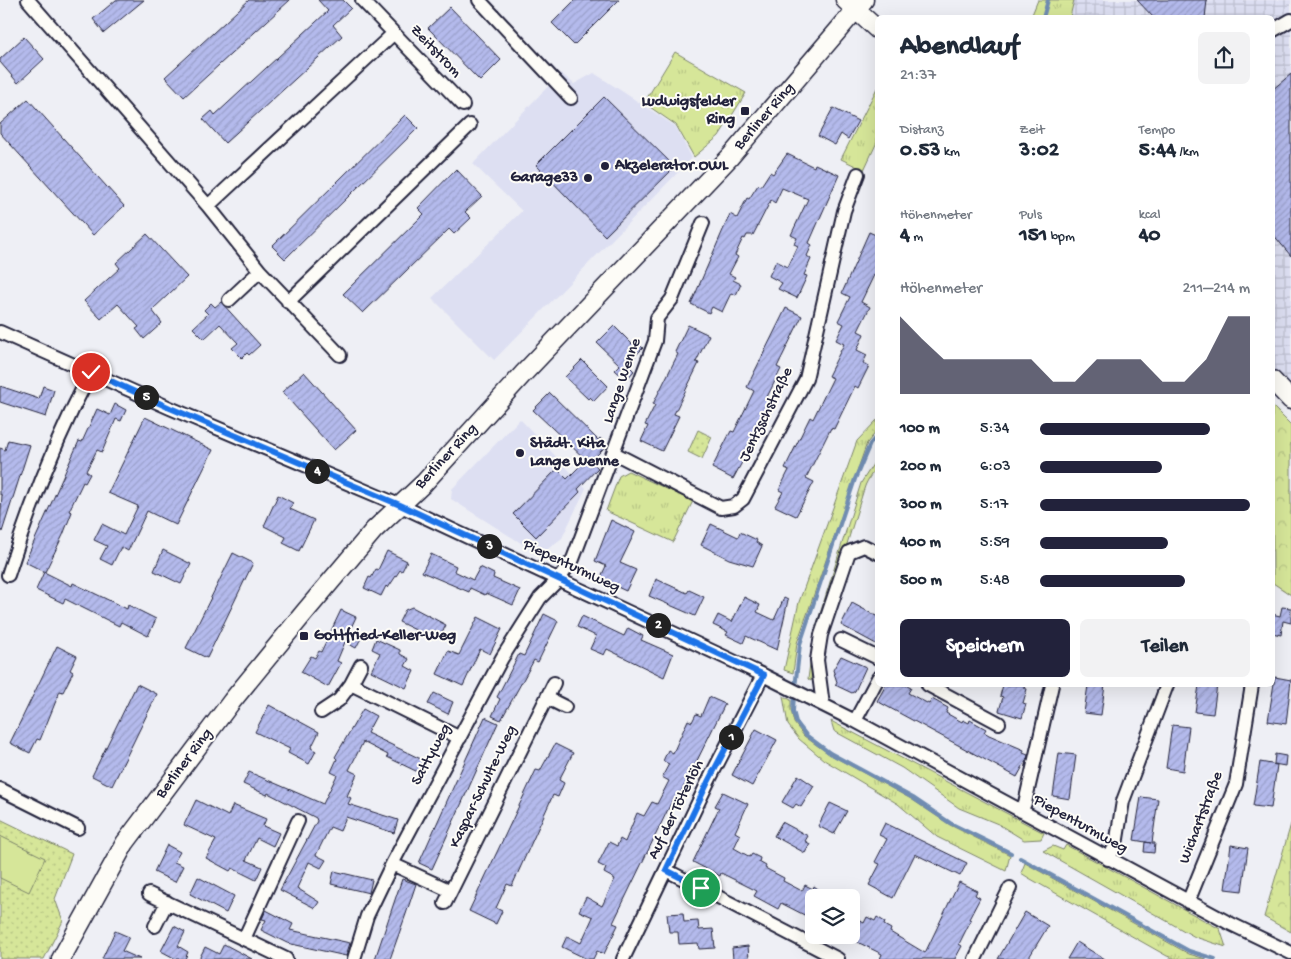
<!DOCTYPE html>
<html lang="de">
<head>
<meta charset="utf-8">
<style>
	:root { --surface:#fff; --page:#f2f2f3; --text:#1f2937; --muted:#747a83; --accent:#22223b }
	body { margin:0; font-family:"Gochi Hand",sans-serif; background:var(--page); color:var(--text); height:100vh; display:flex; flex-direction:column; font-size:19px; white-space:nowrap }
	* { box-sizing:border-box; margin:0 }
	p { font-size:16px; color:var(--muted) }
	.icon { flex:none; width:28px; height:28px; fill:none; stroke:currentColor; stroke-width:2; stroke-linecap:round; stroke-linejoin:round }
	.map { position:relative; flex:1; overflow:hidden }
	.details { position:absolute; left:875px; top:15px; width:400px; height:672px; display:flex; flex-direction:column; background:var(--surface); border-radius:8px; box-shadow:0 5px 20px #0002 }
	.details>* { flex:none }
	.controls { position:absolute; left:805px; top:889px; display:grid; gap:10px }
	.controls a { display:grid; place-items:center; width:55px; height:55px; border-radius:8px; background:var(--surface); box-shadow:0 5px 20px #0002; font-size:25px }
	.pin { position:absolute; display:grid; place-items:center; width:42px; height:42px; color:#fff; margin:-21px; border:2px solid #fff; border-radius:50%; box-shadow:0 1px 5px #0007 }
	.km { position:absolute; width:25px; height:25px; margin:-12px; border-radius:50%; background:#222; color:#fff; font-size:14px; line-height:25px; text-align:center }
	.round { display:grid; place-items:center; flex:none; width:52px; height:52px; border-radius:8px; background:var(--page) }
	.head { display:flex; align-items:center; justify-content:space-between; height:85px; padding:0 25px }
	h1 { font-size:28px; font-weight:700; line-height:38px }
	.figures { display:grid; grid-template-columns:repeat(3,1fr); gap:8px; height:85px; padding:5px 25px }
	.figures div { display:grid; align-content:center }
	.figures b { font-size:21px; font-weight:700 }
	.figures small { font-size:14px; font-weight:400 }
	.figures p { font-size:14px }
	.chart { height:140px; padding:10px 25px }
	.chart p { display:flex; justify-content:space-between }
	.chart svg { width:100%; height:90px; margin-top:5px; fill:var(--accent); opacity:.7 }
	.action { display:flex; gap:10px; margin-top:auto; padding:10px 25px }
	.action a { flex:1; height:58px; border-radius:8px; background:var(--accent); color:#fff; font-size:20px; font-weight:700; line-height:58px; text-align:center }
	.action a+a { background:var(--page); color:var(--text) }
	ul { padding:0 25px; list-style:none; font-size:16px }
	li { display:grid; grid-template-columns:80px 60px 1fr; align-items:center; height:38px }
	li i { height:12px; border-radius:6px; background:var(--accent) }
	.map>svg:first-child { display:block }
</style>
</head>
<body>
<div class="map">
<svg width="1291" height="959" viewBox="0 0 1291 959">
	<defs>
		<pattern id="industrial-grid" width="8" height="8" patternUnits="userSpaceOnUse" patternTransform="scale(1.25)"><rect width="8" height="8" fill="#dddff2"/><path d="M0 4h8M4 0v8" fill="none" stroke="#bdbfd0"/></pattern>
		<pattern id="grass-tufts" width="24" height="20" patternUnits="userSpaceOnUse" patternTransform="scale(1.25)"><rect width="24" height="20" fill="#d6e699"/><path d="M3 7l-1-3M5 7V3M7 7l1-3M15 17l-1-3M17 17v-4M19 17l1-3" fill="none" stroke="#b7c585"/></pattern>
		<pattern id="forest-crowns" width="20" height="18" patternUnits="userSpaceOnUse" patternTransform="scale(1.25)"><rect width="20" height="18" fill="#d6e699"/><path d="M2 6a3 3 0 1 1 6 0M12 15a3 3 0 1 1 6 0" fill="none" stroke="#b7c585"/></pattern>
		<pattern id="park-dots" width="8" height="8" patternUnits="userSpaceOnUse" patternTransform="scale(1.25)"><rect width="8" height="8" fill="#d6e699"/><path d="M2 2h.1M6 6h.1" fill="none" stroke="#b7c585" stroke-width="1.8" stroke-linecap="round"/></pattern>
		<pattern id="building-hatch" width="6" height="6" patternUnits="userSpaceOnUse" patternTransform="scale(1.25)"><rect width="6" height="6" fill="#b4baec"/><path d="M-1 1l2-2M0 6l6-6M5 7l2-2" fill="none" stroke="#9aa0cb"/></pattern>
	</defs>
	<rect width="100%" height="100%" fill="#eeeff5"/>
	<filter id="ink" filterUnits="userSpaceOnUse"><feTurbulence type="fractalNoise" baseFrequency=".02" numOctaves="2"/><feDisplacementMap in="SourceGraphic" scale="10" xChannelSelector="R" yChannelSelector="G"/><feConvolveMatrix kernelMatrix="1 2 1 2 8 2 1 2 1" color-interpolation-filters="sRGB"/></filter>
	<g filter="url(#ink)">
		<path fill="#dddff2" d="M561,73L574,84L594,73L675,126L692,158L494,360L432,298L522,211L473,164Z
			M520,419L586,488L562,538L540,555L451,499L452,489Z"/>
		<path fill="url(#industrial-grid)" d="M1074,0H1291V390L1272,369V18H1070Z"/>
		<path fill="url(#grass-tufts)" stroke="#7c846a" d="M1038,0H1074L1070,17H1031Z
			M675,52L746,93L719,136L694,157L676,125L644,103Z
			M877,88V142L864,170L841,159Z
			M877,420V431L867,443L797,643L793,673L784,670L799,602L857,441Z
			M877,458C877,470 867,478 864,489C846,546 829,604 812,662L811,681L808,679L814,633L861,483Z
			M628,471L693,501L673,542L606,511L619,476Z
			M783,696L791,700V710L794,723L804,736L829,754L911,799L950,825L1010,855L1006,871L937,837L898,804L824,760L799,739L788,725Z
			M831,721L1044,833L1041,839L1024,840L998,824L959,808L902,768L834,731Z
			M1066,845L1220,929L1226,947L1195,937L1043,851L1053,846L1063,850Z
			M1025,863L1189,954L1206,959H1176L1167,956L1029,878L1021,873Z"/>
		<path fill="url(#forest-crowns)" stroke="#7c846a" d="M1272,406L1291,425V595L1273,583Z
			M1291,824V932L1264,917Z"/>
		<path fill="url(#park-dots)" stroke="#7c846a" d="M698,430L712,437L702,459L688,452Z
			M0,819L72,854L55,899L63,921L44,959H0Z"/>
		<path fill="#d6e699" stroke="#7c846a" d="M0,836L45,858L29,892L0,878Z"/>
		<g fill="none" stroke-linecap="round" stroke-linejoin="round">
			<path stroke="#6f8cb1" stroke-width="4" d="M1043,18L1048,0
				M795,688L800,644L855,479L870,444L878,435
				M794,695L793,711L796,722L806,735L830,753L913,798L950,823L1011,853
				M1020,858L1189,951L1215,959"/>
		</g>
		<path fill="url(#building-hatch)" stroke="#22223b" d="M116,0H144L104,33L93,19Z
			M249,0H290L184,97L165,77Z
			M318,0H343L351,8L333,25L342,36L225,143L203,119L212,111L215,115L328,11Z
			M575,0H619L574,45L552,23Z
			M1137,0H1207L1205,18H1154Z
			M450,7L501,60L480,81L428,28Z
			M24,37L44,59L18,83L0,62V59Z
			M1291,74V256L1272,233V90Z
			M604,97L675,167L605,236L536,165Z
			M28,99L124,206L93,235L0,133V124Z
			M833,108L858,121L848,139L841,134L835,145L818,136Z
			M405,115L418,128L285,259L272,246Z
			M787,154L814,167L815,164L839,175L809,243L812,245L807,256L811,259L804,275L807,276L797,298L778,289L782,283L769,276L776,261L788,267L798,246L794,244L797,238L791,235L808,199L782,188L775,203L771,200L753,235H747L745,239L743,238L735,255L738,257L729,274L735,277L733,280L741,284L736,295L731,293L722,312L712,307L709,313L691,304L730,214L737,218L747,198L749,199L758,185L761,186L770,172L773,174Z
			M456,169L482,196L465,212L471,218L454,234L449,229L363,313L343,294L424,214L418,208Z
			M869,232L878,236V276L874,275L861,302L870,307L858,331L864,334L857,350L867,355L863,363L869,366L858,388L855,386L834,429L831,428L806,478L814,482L796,516L775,506L783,492L779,490L789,470L785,468L810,417L813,419L833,378L828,376L844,344L836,340L844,324L838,321L850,297L842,293Z
			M147,234L187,277L152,310L162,323L144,339L136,329L139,327L118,304L101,319L84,301L120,268L116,263Z
			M221,302L260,345L249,355L247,353L242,358L232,348L238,343L220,324L204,339L193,328L208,314L204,310L211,303L215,307Z
			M786,308L802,316L777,367L781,369L767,397L775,401L733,479L712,468L731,431L734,432L754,391L747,387Z
			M688,325L709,335L696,362L699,363L674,414L679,416L662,451L641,441L648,426L645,425L655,405L653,404L678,354L675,352Z
			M614,326L632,344L635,341L643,348L627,364L634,371L626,380L615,370L620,365L597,343Z
			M582,360L608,386L594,401L590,397L588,399L565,377Z
			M304,372L356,430L334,450L282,392Z
			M0,386L39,399L43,386L54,390L46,417L0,402Z
			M550,393L598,440L600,438L607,445L591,461L598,468L578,489L580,492L536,537L513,514L557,469L567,479L586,460L533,410Z
			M115,404L126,410L121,421L116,419L102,452L97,450L86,471L90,474L85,483L83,482L69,511L72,512L63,535L45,572L25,562L79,441L82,442L97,409L110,415Z
			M145,417L213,450L176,525L147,511L128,551L121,547L112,565L100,559L107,546L94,540L102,524L124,535L138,506L108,493Z
			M8,440L30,445L2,532L0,531L2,495H0V448L5,450Z
			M278,495L293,503L290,509L314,520L299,551L283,543L286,537L264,526Z
			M611,520L635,532L620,563L636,570L626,591L600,579L606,566L595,561Z
			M711,524L738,537L740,532L757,540L756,542L762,546L753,566L729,559L701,545Z
			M163,550L191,564L181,584L154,571Z
			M387,551L407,561L402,571L400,570L388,588L386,586L381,596L364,588L369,577L371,578L376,569L378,570Z
			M233,553L253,563L207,658L186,648Z
			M431,554L456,566L454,571L473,580L480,567L494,574L493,578L520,590L513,605L486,593L485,595L470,588L469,592L422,572Z
			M44,572L72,586L73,583L127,609L128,605L156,619L148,636L121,622L119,626L65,599L63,603L36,590Z
			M656,579L687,593L689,590L704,597L695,616L649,596Z
			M744,597L760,605L757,612L774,620L784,598L788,600L777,650L746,636L743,643L726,635L728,632L713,625L718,615L732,622Z
			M852,603L878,617V645L841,625Z
			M412,607L446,625L441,635L431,631L428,636L399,622L405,610Z
			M1282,607L1291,608V623L1283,621L1281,635L1272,633V614L1280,616Z
			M341,610L356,617L349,632L361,638L356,648L345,642L337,661L341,663L328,687L301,672L311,656L315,658L319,651L321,652Z
			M544,614L558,621L538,662L534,660L501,720L492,716L500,699L497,697L519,654L524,656Z
			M582,616L624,636L628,628L643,636L641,640L673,654L664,677L607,649L604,655L590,649L596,636L577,627Z
			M478,617L502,629L490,654L480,649L463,686L437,674L448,651L459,655Z
			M376,639L400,650V654L409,659L405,666L414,671L406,688L371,671L380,653L372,649Z
			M57,646L77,656L70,670L73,672L63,692L60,691L40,740L37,739L30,753L10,743Z
			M841,656L866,667L855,691L852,693L835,685L837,682L833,670Z
			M1275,677L1291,680L1286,724L1268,721Z
			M137,684L157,694L112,786L92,776Z
			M886,685H905L911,688L908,693L925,702L929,704L932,699L948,708L946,713L962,722L963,720L969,723L970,720L986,729L984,732L989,735L1024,750L1023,753L1028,755L1027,759L1017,777L877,701Z
			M1003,685H1025L1024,688L1027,689L1023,703L1026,704L1022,718L999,711L1003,697L1000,696Z
			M1088,685H1105L1101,715L1084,713Z
			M1199,685H1217L1213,714L1195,712Z
			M434,693L453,702L448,714L428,704Z
			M709,697L725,704L677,801L673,799L613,923L618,925L604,954L597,951L593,959H587L562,947L567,936L581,943L593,917L579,911L586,897L602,906L615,879L604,873L606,868L598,864L609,842L617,846L620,839L625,842L637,813L644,816L652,802L657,804L669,781L662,777L669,764L663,761L668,750L673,753L688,720L692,722L696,714L701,716Z
			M269,705L319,732L311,748L316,751L309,764L288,753L290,749L255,732Z
			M363,709L376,716L367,733L427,762L422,774L387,757L388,755L363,742L349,770L357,774L347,796L351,798L348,804L398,820L394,833L346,817L340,831L330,827L316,855L326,860L321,868L309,862L297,888L319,902L315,908L280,890L317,821L316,818L268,793L267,795L243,784L249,772L323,804L337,775L331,772L337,759L335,757Z
			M485,717L498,723L432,869L419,863Z
			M1172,725L1189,727L1183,771L1166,768Z
			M756,729L777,740L752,786L732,775Z
			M555,744L573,753L559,780L564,783L558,797L553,795L512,886L507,884L496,908L502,911L496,924L469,911L536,770L540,771Z
			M1059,753L1076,755L1070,799L1053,796Z
			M1275,754L1286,756L1285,766L1274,764Z
			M1260,762L1277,765L1271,808L1253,806Z
			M798,775L814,786L801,807L796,804L793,808L782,802Z
			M723,792L748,804L735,832L740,835L734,848L750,857L752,854L760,858L759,862L766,866L765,868L784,878L783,881L802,891L805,885L813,889L814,886L830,898H814V920L781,903L778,909L754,896L757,891L721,873L720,876L693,862L719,808L715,806Z
			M1141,797L1158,799L1152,843H1155L1154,853L1144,852L1145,842L1151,843L1134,840Z
			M196,800L228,816L233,805L266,819L263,826L279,833L273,846L257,838L246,860L262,867L256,880L232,868L230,871L206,858L216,840L184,825Z
			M830,803L847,811L834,834L818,826Z
			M782,822L808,836L805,841L810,844L805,853L774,836Z
			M885,823L967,863L960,876L915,854L893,898L869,885L880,864L875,862L887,839L879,835Z
			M167,845L180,852L174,862L183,866L175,882L154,872Z
			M1231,845L1248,848L1242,891L1225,889Z
			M334,871L372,880L369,893L331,884Z
			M198,877L234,896L226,913L190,894Z
			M402,879L416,884L406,914L390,959H375Z
			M959,882L977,891L975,895L980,898L969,919L971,920L959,944L962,946L955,959H880L882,954L851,939V916L864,923L867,917L875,921L877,917L885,922L884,925L891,929L890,932L925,953Z
			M266,910L293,924L290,930L350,943L346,956L287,943L261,930L266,920L262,919Z
			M1025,912L1048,926L1028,959H998Z
			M683,913L684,922L698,921L699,930L713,929L715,948L699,949L698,943L679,944L678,932H669L667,914Z
			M174,926L185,932L178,946L188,952L185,959H176L161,951Z
			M115,931L129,937L122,951L140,959H102Z
			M1077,942L1104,959H1067Z
			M224,944L252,959H199L205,947L219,954Z
			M748,946L749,959H733L732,948Z"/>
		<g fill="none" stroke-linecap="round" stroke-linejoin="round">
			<g stroke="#22223b" stroke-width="16">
				<path id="street" d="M28,0L208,206L260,271L340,355
					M362,0L463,105
					M479,0L571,98
					M1272,31L1291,20
					M208,206L394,33
					M229,300L260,271
					M288,302L470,125
					M0,332L170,408L399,505L763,675L855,721L1227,922L1291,953
					M614,453L721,508L734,506L743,499L806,379L844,211L858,174
					M8,575C30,505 57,437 91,372
					M841,640L878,658
					M351,684L361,665
					M928,685L999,723
					M547,698L565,707
					M823,705L817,660L821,635L849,552L864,546L878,553
					M321,712L339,700L351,684L460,738
					M855,721L878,678
					M0,789L78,828
					M1021,811L1025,803L1052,685
					M1108,859L1116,845L1123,801L1167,685
					M392,864L451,891L554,683
					M666,870L838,959
					M149,894L286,959
					M1188,902L1236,784L1252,685
					M445,903L451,891
					M155,926L167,902
					M244,939L298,821
					M354,959L367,916L392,864L502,658L540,598L559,579L573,559L655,341L657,318L672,299L703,223
					M623,959L708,782L763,675
					M975,959L1010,888"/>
			</g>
			<g stroke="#22223b" stroke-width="21">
				<path id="secondary" d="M845,0L878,30
					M1272,380L1291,400
					M61,959L125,843L232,701L304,613L374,530L424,483L523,374L730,157L864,0"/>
			</g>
			<use href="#street" stroke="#fdfcf7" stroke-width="12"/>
			<use href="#secondary" stroke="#fdfcf7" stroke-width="18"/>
		</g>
	</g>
	<g fill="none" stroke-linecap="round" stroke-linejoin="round" filter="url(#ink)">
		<g stroke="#fff" stroke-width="10">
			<path id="route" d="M91,372L170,408L400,505L764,675L708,782L666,870L701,888"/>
		</g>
		<use href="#route" stroke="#1a73e8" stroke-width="6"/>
	</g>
	<g fill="#22223b" stroke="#fdfcf7" stroke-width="2">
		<rect x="740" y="106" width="10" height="10" rx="2.5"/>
		<circle cx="605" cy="166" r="5"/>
		<circle cx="588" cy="178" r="5"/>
		<circle cx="520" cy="453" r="5"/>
		<rect x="299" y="631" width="10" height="10" rx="2.5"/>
	</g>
	<g text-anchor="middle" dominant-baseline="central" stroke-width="4" stroke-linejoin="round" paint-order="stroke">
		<g font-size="16" fill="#22223b" stroke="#fdfcf7">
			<text transform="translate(435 52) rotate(46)">Zeitstrom</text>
			<text transform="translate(765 117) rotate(-49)">Berliner Ring</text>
			<text transform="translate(623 381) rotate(-71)">Lange Wenne</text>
			<text transform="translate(767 415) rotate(-64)">Jentzschstraße</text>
			<text transform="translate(447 457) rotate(-47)">Berliner Ring</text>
			<text transform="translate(571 567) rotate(25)">Piepenturmweg</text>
			<text transform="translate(432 755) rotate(-62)">Sattyweg</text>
			<text transform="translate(185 764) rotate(-53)">Berliner Ring</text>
			<text transform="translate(484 787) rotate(-64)">Kaspar-Schulte-Weg</text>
			<text transform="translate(677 810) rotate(-64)">Auf der Töterlöh</text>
			<text transform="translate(1202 818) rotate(-69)">Wichartstraße</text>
			<text transform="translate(1080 825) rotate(29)">Piepenturmweg</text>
		</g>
		<g font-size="16" font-weight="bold" fill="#22223b" stroke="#fdfcf7" text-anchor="start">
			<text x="735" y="102" text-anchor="end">Ludwigsfelder<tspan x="735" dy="18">Ring</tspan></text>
			<text x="615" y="166">Akzelerator.OWL</text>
			<text x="578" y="178" text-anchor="end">Garage33</text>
			<text x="530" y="444">Städt. Kita<tspan x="530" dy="18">Lange Wenne</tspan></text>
			<text x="314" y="636">Gottfried-Keller-Weg</text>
		</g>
	</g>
</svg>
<div class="controls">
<a><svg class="icon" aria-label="layers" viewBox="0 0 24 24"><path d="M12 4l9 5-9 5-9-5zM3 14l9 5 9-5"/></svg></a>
</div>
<div class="pin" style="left:701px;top:888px;background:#1e9e55"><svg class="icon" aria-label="arrive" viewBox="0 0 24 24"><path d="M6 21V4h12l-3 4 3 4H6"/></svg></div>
<div class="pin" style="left:91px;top:372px;background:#d93025"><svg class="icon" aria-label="check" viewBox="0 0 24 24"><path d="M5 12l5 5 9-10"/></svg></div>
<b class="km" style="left:731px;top:737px">1</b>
<b class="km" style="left:658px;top:625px">2</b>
<b class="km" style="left:489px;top:546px">3</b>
<b class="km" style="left:317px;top:471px">4</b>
<b class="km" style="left:146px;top:397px">5</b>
<section class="details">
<div class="head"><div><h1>Abendlauf</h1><p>21:37</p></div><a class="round"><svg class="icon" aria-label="share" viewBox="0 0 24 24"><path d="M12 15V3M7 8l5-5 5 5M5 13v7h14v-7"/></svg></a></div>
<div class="figures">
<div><p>Distanz</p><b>0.53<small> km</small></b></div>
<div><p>Zeit</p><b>3:02</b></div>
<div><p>Tempo</p><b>5:44<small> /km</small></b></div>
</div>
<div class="figures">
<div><p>Höhenmeter</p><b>4<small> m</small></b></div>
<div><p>Puls</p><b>151<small> bpm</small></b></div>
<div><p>kcal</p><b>40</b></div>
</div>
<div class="chart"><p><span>Höhenmeter</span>211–214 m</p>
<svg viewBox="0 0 160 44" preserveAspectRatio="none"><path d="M0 44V6L10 17L20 27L30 27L40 27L50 27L60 27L70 38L80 38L90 27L100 27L110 27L120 38L130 38L140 27L150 6L160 6V44z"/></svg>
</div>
<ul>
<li><b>100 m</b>5:34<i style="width:81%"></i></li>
<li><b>200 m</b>6:03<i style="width:58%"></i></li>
<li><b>300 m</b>5:17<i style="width:100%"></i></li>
<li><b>400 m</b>5:59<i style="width:61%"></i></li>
<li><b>500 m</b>5:48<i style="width:69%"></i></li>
</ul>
<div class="action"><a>Speichern</a><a>Teilen</a></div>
</section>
</div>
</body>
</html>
